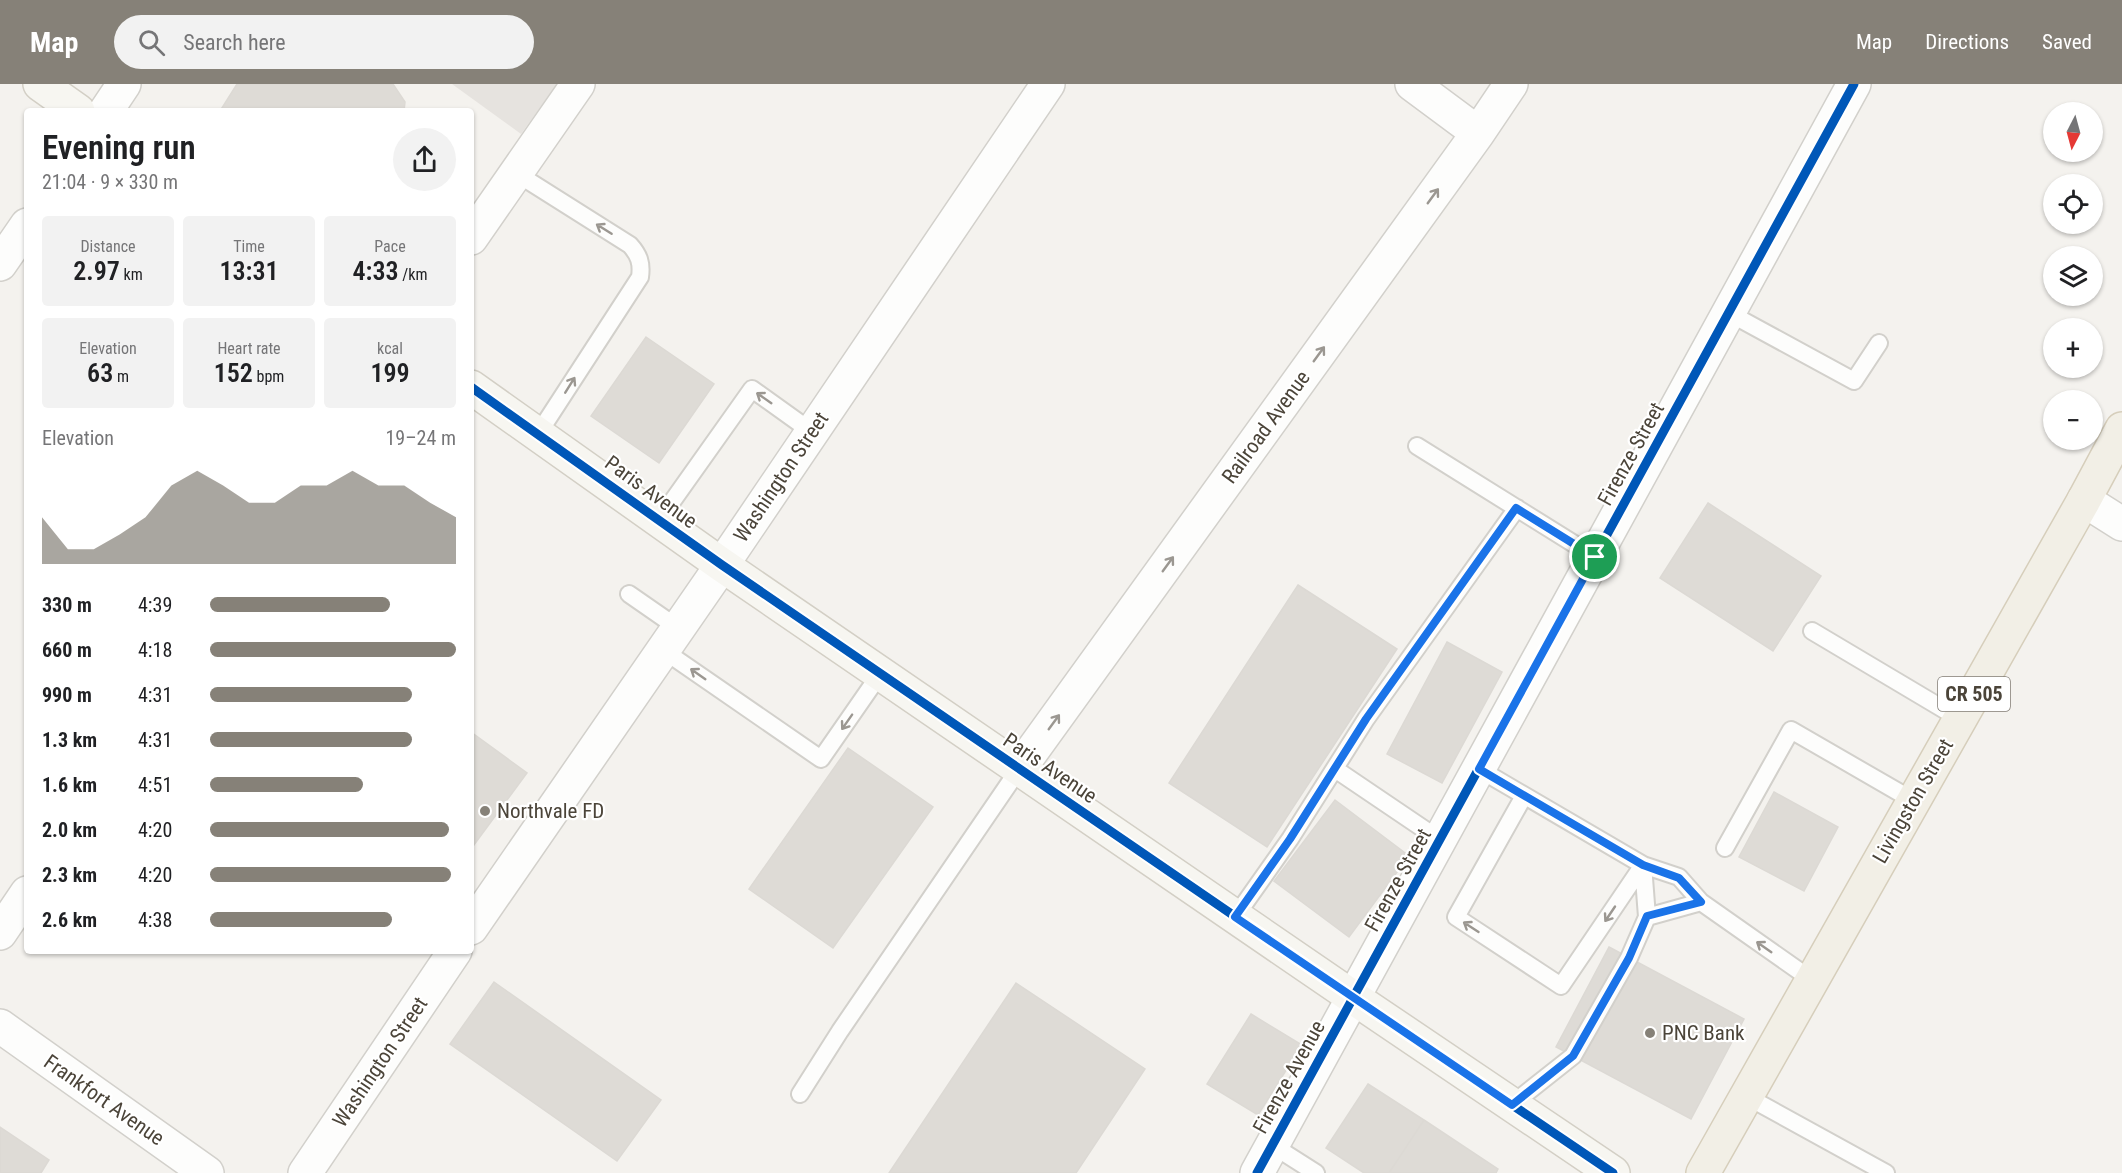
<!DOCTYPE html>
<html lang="en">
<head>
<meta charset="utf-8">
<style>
	:root { --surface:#fff; --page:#f2f2f2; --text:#202124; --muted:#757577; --accent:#868178 }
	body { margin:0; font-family:"Roboto Condensed",sans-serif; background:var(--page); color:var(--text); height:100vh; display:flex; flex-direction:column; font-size:22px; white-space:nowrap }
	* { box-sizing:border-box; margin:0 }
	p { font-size:20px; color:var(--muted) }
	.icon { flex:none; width:33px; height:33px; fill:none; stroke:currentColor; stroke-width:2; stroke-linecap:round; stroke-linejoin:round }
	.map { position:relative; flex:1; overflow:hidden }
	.details { position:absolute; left:24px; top:24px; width:450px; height:846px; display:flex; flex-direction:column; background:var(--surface); border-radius:6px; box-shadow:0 2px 4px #0004 }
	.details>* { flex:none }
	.needle { width:39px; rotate:186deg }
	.tools { position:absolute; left:2043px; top:18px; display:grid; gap:12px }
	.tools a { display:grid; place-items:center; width:60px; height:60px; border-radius:50%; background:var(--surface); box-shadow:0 2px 4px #0004; font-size:30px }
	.pin { position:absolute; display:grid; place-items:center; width:51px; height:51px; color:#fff; margin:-26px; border:3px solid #fff; border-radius:50%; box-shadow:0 2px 6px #0007 }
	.round { display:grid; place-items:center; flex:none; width:63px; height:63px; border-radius:32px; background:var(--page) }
	.overview { display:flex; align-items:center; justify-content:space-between; height:102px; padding:0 18px }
	h1 { font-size:33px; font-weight:600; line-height:45px }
	.figures { display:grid; grid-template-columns:repeat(3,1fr); gap:9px; height:102px; padding:6px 18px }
	.figures div { display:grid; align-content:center; border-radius:6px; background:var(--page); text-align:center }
	.figures b { font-size:26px; font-weight:600 }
	.figures small { font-size:16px; font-weight:400 }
	.figures p { font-size:16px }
	.chart { height:168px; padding:12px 18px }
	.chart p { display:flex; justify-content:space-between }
	.chart svg { width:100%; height:108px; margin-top:6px; fill:var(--accent); opacity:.7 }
	ul { padding:0 18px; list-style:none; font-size:20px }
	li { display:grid; grid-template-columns:96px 72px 1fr; align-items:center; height:45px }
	li i { height:15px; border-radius:8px; background:var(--accent) }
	header { display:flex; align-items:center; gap:36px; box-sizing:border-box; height:84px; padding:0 30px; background:var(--accent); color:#fff }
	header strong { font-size:28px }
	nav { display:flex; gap:33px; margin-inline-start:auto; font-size:21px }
	.search { width:420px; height:54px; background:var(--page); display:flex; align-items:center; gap:15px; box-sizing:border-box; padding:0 21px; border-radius:33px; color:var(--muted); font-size:22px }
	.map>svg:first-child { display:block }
</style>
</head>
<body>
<header>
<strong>Map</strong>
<div class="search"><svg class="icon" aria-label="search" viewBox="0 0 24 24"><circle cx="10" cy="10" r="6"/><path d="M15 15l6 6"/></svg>Search here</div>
<nav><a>Map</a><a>Directions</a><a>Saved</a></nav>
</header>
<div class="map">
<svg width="2122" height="1089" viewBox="0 0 2122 1089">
	<rect width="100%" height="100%" fill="#f4f2ee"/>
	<path fill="#e6e3df" d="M452,0H557L521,50Z"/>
	<path fill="#dedbd6" stroke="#dcd9d4" stroke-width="1.5" d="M237,0H393L405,18L404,27H220Z
		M646,253L714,300L659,379L591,332Z
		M1708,419L1821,492L1773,567L1660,494Z
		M1298,501L1397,565L1267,763L1169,699Z
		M1447,558L1502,588L1442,699L1387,670Z
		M471,648L527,689L471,765Z
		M848,664L933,723L833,864L749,805Z
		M1774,708L1838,743L1804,807L1739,773Z
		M1335,716L1409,772L1349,853L1274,797Z
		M1609,863L1744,935L1691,1035L1556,963Z
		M494,898L661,1016L617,1077L450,960Z
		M1016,899L1145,985L1076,1089H889Z
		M1251,930L1302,961L1258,1031L1207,1000Z
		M1368,1000L1424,1036L1389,1089H1364L1326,1064Z
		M1424,1036L1498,1085L1496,1089H1389Z
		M0,1043L49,1076L41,1089H0Z"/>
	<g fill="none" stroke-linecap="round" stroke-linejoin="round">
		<g stroke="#d2d0cb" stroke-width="20">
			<path id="lane" d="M516,89L630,161C639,171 642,179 640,193L538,350
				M1729,229L1854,297L1879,259
				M1417,362L1595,473
				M659,436L752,305L812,348
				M629,510L678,544
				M1812,547L1960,635
				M663,566L821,675L880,590
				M1335,685L1440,756
				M1479,685L1643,781L1679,793L1701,818L1812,896
				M1524,712L1456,833L1561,902L1643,781
				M1725,764L1791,646L1914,717
				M1235,833L1290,755L1366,635L1517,424
				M1647,833L1701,818
				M800,1010L840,947L1019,685
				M1746,1012L1886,1089
				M1511,1021L1573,972L1629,874L1647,833L1643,781
				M1272,1061L1316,1089"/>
		</g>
		<g stroke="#d2d0cb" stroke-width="36">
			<path id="street" d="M1412,0L1478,49
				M106,27L124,0
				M471,154L578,0
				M0,180L27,141
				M2084,416L2122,440
				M1019,685L1478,49L1511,0
				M471,844L722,481L1048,0
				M0,849L27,809
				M0,942L207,1089
				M305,1089L455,867
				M1257,1089L1854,0"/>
		</g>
		<g stroke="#d3cfc5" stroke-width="36">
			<path id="secondary" d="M40,0L78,27
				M471,303L722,481L1354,914L1613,1089"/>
		</g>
		<g stroke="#d6cebb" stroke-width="36">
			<path id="primary" d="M1703,1089L2084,416L2122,345"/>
		</g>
		<use href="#lane" stroke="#fdfdfc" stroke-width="16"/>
		<use href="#street" stroke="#fdfdfc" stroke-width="33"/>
		<use href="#secondary" stroke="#f7f6f1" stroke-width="33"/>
		<use href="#primary" stroke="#f2efe6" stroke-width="33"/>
		<g stroke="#fff" stroke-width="13">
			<path id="cycleway" d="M471,303L722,481L1354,914L1613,1089
				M1257,1089L1854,0"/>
		</g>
		<use href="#cycleway" stroke="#0057b8" stroke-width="9"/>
	</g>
	<defs><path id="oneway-shaft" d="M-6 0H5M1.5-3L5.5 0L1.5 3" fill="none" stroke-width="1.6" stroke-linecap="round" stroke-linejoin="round" transform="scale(1.5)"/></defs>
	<g stroke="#9b9791">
		<use href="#oneway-shaft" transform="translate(1433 112) rotate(-54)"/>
		<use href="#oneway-shaft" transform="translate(604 145) rotate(-148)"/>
		<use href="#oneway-shaft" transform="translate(1319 270) rotate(-54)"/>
		<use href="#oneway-shaft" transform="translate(570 301) rotate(-58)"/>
		<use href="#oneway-shaft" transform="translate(764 314) rotate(-145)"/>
		<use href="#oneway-shaft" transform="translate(1168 480) rotate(-54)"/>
		<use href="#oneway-shaft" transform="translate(698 590) rotate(-145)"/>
		<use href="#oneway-shaft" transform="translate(847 638) rotate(125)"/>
		<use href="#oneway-shaft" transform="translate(1054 638) rotate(-54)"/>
		<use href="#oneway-shaft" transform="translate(1610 830) rotate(124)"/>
		<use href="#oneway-shaft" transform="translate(1471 843) rotate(-147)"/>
		<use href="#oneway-shaft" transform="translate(1764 863) rotate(-145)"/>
	</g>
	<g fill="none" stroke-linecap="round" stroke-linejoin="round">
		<g stroke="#fff" stroke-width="12">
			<path id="route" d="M1516,424L1595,473L1479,685L1643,781L1679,794L1701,818L1647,832L1629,874L1573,972L1512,1021L1235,833L1290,755L1366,635Z"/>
		</g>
		<use href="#route" stroke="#1a73e8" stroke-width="8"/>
	</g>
	<g fill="#868178" stroke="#fff" stroke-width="2">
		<circle cx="485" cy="727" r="6"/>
		<circle cx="1650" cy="949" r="6"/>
	</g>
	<g text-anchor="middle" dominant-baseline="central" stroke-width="4.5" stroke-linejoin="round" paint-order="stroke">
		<rect fill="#fff" stroke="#817c74" stroke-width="1.5" x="1938" y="593" width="72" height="34" rx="4.5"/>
		<g font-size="20" font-weight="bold" fill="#4b4439">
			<text x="1974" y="610">CR 505</text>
		</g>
		<g font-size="21" fill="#4b4439" stroke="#fff">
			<text transform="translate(1266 343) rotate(-54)">Railroad Avenue</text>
			<text transform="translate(1631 370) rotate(-61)">Firenze Street</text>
			<text transform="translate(781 393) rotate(-56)">Washington Street</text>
			<text transform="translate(651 408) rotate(36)">Paris Avenue</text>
			<text transform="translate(1050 684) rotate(34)">Paris Avenue</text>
			<text transform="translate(1913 717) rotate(-60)">Livingston Street</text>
			<text transform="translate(1398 796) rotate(-61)">Firenze Street</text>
			<text transform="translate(380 978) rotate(-56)">Washington Street</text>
			<text transform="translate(1289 993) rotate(-61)">Firenze Avenue</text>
			<text transform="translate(104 1016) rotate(35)">Frankfort Avenue</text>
		</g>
		<g font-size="21" fill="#4b4439" stroke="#fff" text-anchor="start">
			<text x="497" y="727">Northvale FD</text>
			<text x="1662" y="949">PNC Bank</text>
		</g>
	</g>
</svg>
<div class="tools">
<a><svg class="needle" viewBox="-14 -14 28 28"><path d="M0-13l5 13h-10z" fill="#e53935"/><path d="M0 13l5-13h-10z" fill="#757577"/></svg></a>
<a><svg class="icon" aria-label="locate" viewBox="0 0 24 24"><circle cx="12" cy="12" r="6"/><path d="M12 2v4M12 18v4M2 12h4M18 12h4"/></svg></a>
<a><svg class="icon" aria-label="layers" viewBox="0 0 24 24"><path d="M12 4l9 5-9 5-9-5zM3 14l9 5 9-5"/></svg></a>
<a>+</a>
<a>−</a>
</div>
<div class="pin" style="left:1595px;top:473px;background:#1e9e55"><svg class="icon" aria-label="arrive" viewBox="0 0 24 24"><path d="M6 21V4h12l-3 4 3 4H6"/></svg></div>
<section class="details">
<div class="overview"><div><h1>Evening run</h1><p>21:04 · 9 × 330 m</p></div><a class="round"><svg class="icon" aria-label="share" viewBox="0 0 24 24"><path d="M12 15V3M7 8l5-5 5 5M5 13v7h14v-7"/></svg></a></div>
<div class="figures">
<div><p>Distance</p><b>2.97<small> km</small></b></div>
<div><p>Time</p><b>13:31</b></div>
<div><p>Pace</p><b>4:33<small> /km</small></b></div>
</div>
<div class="figures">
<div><p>Elevation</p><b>63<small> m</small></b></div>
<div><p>Heart rate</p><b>152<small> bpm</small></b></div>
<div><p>kcal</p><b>199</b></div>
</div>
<div class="chart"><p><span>Elevation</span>19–24 m</p>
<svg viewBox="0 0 160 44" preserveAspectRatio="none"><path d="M0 44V25L10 38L20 38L30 32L40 25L50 12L60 6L70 12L80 19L90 19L100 12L110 12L120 6L130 12L140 12L150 19L160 25V44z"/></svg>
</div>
<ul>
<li><b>330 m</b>4:39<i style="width:73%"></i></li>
<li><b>660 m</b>4:18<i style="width:100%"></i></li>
<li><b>990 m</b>4:31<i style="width:82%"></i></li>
<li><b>1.3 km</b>4:31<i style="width:82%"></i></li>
<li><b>1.6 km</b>4:51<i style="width:62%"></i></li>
<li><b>2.0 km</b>4:20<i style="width:97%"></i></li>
<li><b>2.3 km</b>4:20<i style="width:98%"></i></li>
<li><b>2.6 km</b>4:38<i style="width:74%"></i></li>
</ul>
</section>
</div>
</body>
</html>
